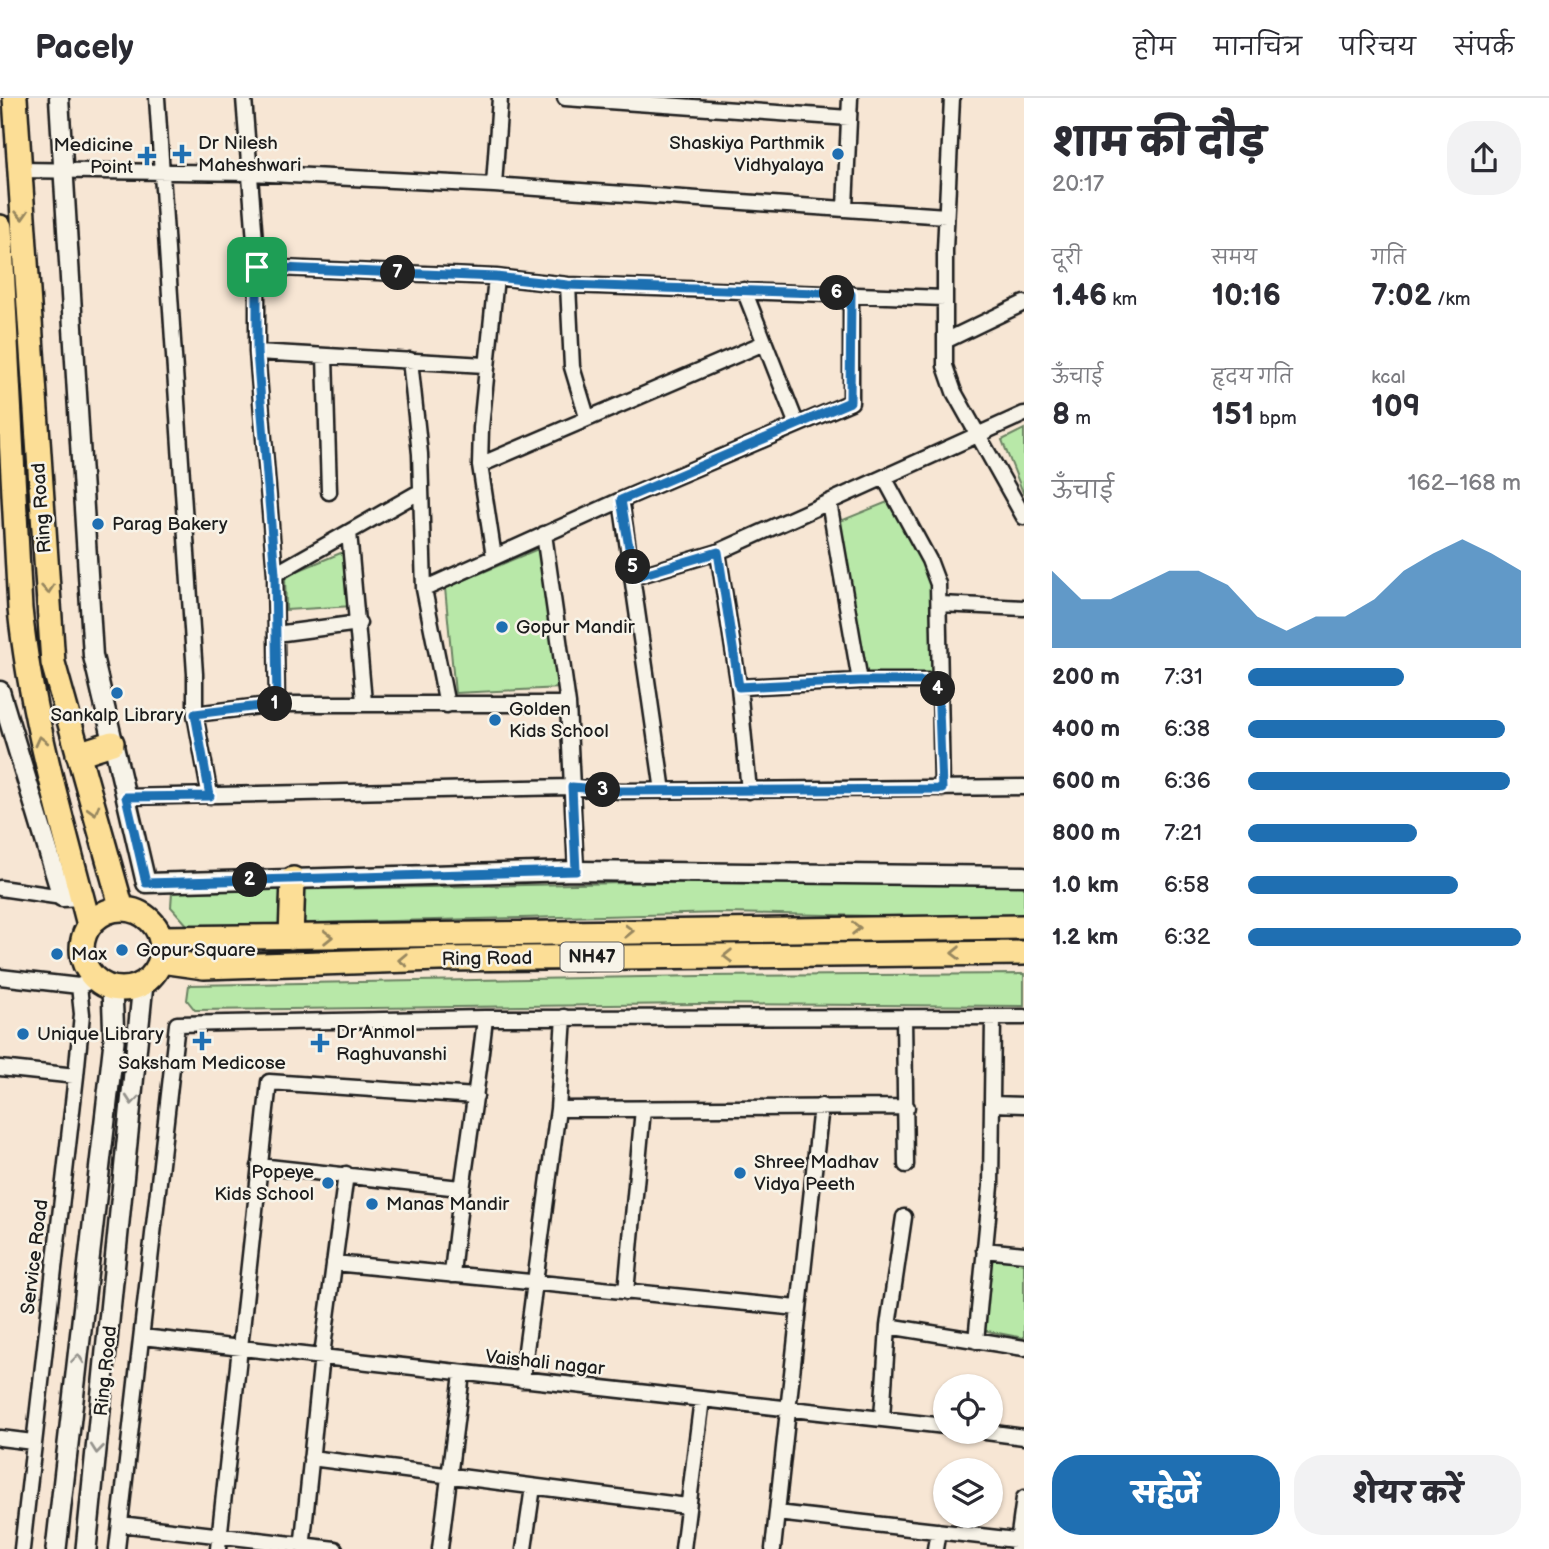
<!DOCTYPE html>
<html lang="hi">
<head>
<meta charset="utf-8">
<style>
	:root { --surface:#fff; --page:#f2f2f3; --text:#2b2b33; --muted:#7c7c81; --line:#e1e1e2; --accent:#1f6fb2 }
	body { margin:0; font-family:"Balsamiq Sans","Playpen Sans Deva",sans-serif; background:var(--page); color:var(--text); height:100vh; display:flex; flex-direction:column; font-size:26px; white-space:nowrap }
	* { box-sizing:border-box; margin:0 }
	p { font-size:23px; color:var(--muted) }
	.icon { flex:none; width:38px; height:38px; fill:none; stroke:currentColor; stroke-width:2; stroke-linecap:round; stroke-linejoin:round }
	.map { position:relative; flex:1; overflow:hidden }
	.panel { display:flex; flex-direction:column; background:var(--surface); width:525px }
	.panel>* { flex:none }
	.tools { position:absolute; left:933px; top:1276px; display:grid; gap:14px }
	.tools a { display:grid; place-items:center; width:70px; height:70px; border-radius:50%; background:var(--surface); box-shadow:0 2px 5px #0004; font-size:35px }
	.pin { position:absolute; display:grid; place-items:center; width:60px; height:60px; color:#fff; margin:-30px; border-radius:14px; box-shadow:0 4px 10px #0006 }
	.km { position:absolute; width:35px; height:35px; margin:-18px; border-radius:50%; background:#222; color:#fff; font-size:19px; line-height:35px; text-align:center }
	.round { display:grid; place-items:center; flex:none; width:74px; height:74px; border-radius:28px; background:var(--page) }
	.head { display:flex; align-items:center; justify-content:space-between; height:119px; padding:0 28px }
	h1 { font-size:38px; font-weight:800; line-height:52px }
	.figures { display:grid; grid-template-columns:repeat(3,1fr); gap:10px; height:119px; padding:7px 28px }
	.figures div { display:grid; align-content:center }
	.figures b { font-size:30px; font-weight:800 }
	.figures small { font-size:19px; font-weight:400 }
	.figures p { font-size:19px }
	.chart { height:196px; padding:14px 28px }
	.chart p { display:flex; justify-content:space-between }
	.chart svg { width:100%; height:126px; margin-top:7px; fill:var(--accent); opacity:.7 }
	.button { display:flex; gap:14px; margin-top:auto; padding:14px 28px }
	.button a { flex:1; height:80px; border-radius:28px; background:var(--accent); color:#fff; font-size:28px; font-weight:800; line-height:80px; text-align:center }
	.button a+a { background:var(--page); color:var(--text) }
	ul { padding:0 28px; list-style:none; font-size:23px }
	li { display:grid; grid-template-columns:112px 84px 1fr; align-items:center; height:52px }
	li i { height:18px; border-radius:9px; background:var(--accent) }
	header { display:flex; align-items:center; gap:42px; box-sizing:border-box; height:98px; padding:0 35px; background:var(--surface); border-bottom:2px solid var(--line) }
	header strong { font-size:33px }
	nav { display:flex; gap:38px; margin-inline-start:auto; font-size:24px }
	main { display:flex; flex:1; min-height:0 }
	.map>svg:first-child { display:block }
</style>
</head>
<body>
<header>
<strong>Pacely</strong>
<nav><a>होम</a><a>मानचित्र</a><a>परिचय</a><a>संपर्क</a></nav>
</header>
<main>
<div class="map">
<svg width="1024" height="1451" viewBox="0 0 1024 1451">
	<rect width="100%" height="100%" fill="#f7e6d4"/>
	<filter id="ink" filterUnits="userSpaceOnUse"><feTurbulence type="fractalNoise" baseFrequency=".0143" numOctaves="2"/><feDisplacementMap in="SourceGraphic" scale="14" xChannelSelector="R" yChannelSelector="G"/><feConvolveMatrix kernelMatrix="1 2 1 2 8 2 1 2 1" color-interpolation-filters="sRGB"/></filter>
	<g filter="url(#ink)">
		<path fill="#b8e8a8" stroke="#6a8262" stroke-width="2" d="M1024,331V397L1002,342Z
			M895,401L927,460L938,500L935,578L866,577L838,424Z
			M545,448L561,590L455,595L445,490Z
			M348,452L353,508L286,512L285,478Z
			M933,783L1024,785V821L724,815L188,828L171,809L172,794L625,785Z
			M1024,876V908L697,906L195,912L187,902L189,887L701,878Z
			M989,1161L1024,1163V1240L982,1232Z"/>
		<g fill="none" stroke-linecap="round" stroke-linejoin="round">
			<g stroke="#1c1c1c" stroke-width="19">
				<path id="minor" d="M157,0L195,576V616L210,698
					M244,0L257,169V254L275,476L277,606
					M565,0L849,20
					M952,0L945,152V268L954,294L1024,419
					M19,72L250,75L494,87L946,118
					M494,87L500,0
					M845,109L850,0
					M257,169L496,179L568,187L945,200
					M568,187L572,269L587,319
					M744,192L797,327
					M945,243L1024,205
					M257,254L485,267
					M325,258L329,394
					M410,262L420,356L424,491L447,607
					M480,367L764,245
					M885,381L929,462L938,486L942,691
					M621,402L663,693
					M829,404L860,583
					M349,434L421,393
					M544,436L568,606L576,773
					M718,454L739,589L749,693
					M494,459L480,367L481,330L496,179
					M275,476L349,434L364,604
					M634,479L718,454L1024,316
					M424,491L621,402L851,304V196
					M940,506L1024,510
					M276,536L359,525
					M739,589L860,583H938
					M195,616L277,606H568
					M126,699L572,689L621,693L1024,689
					M0,790L62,799
					M0,879L79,888
					M904,919L906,1067
					M0,970L76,978
					M992,1006L1024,1007
					M558,1011L907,1009
					M259,1068L460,1090
					M984,1152L1024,1156
					M334,1165L798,1210
					M452,1177C460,1090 476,1006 485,920
					M626,1194L643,1011
					M888,1228L1024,1250
					M142,1239L945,1328
					M976,1243L991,1088L993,919
					M522,1282L558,1011L564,919
					M882,1320L888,1228L904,1119
					M986,1334L1024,1339
					M0,1340L33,1344
					M311,1360L687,1408
					M777,1415L1024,1443
					M120,1426L335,1451
					M22,1451L76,978L82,916L79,888L95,881
					M117,1451L177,926L485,920L1024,919
					M218,1451L269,984L476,998
					M302,1451L322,1257L346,1076
					M440,1451L462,1276
					M524,1451L533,1389
					M683,1451L702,1301
					M773,1451L821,1008
					M935,1451L938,1433
					M1017,1451L1024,1400"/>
			</g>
			<g stroke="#1c1c1c" stroke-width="23">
				<path id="tertiary" d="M59,0L93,558L146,785L576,773L1024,778
					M0,593L62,799L82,798"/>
			</g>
			<g stroke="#1c1c1c" stroke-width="24">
				<path id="secondary" d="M56,1451L114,943L112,890
					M86,1451L143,886"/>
			</g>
			<g stroke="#1c1c1c" stroke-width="28">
				<path id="trunk" d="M15,0L53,565L122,811
					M0,129L20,511C31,619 62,722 89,827
					M78,656L112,645
					M82 851a40 40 0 1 1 80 0a40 40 0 1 1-80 0Z
					M291,839L293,781
					M161,840L1024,829
					M161,863L204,869L439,861L1024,855"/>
			</g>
			<use href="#minor" stroke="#f7f3e8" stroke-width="14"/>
			<use href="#tertiary" stroke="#f7f3e8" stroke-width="18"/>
			<use href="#secondary" stroke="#f7f3e8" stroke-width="19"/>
			<use href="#trunk" stroke="#fcde96" stroke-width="23"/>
		</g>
		<defs><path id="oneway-chevron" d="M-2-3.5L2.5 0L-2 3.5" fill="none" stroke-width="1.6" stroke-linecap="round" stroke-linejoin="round" transform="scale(1.75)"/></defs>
		<g stroke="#97875f">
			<use href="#oneway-chevron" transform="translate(22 117) rotate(87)"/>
			<use href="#oneway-chevron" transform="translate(48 491) rotate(86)"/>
			<use href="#oneway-chevron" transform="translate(41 643) rotate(-104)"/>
			<use href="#oneway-chevron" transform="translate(94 712) rotate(74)"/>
			<use href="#oneway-chevron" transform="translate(856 830) rotate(-1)"/>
			<use href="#oneway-chevron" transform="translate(629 833) rotate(-1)"/>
			<use href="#oneway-chevron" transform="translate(328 839) rotate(-1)"/>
			<use href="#oneway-chevron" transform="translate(956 855) rotate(179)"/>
			<use href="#oneway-chevron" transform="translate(728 858) rotate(179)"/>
			<use href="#oneway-chevron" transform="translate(403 862) rotate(178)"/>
		</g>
		<g stroke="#94928c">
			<use href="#oneway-chevron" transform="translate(132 1002) rotate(95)"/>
			<use href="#oneway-chevron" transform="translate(78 1261) rotate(-84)"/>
			<use href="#oneway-chevron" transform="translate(97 1351) rotate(96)"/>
		</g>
	</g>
	<g fill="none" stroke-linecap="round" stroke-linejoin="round" filter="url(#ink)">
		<g stroke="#fff" stroke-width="14">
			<path id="route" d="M257,169L496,179L568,187L851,196L850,304L621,402L634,479L718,454L739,589L860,583H938L942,691L621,693L572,689L576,773L146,785L126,699L210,698L195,616L277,606L275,476L257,254Z"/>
		</g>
		<use href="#route" stroke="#1f6fb2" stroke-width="9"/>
	</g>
	<g fill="#1f6fb2" stroke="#f7f3e8" stroke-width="2.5">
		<path d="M178.5 45.5h7v7h7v7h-7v7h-7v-7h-7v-7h7z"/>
		<circle cx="838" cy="56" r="7"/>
		<path d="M143.5 47.5h7v7h7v7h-7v7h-7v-7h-7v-7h7z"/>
		<circle cx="98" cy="426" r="7"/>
		<circle cx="502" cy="529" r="7"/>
		<circle cx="117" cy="595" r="7"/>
		<circle cx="495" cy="622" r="7"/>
		<circle cx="122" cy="852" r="7"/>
		<circle cx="57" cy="856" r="7"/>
		<circle cx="23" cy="936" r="7"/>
		<path d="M198.5 932.5h7v7h7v7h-7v7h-7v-7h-7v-7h7z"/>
		<path d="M316.5 934.5h7v7h7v7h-7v7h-7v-7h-7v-7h7z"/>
		<circle cx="740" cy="1075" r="7"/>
		<circle cx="328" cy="1085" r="7"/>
		<circle cx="372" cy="1106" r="7"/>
	</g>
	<g text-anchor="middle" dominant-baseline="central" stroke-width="5" stroke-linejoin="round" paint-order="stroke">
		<rect fill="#f7f3e8" stroke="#5e5c59" stroke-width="2" x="560.5" y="844.5" width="63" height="29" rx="5"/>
		<g font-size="18" font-weight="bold" fill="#1c1c1c">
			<text x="592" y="859">NH47</text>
		</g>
		<g font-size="19" fill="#1c1c1c" stroke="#f7f3e8" text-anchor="start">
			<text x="198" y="45">Dr Nilesh<tspan x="198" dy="22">Maheshwari</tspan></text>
			<text x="824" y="45" text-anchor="end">Shaskiya Parthmik<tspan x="824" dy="22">Vidhyalaya</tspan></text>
			<text x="133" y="47" text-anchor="end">Medicine<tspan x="133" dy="22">Point</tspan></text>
			<text x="112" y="426">Parag Bakery</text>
			<text x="516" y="529">Gopur Mandir</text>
			<text x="509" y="611">Golden<tspan x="509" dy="22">Kids School</tspan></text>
			<text x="117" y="617" text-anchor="middle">Sankalp Library</text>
			<text x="136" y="852">Gopur Square</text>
			<text x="71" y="856">Max</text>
			<text x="336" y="934">Dr Anmol<tspan x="336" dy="22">Raghuvanshi</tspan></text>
			<text x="37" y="936">Unique Library</text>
			<text x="202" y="965" text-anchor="middle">Saksham Medicose</text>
			<text x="754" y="1064">Shree Madhav<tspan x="754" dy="22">Vidya Peeth</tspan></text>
			<text x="314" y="1074" text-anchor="end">Popeye<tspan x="314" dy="22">Kids School</tspan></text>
			<text x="386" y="1106">Manas Mandir</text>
		</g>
		<g font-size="19" fill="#1c1c1c" stroke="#f7f3e8">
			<text transform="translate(42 410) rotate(-94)">Ring Road</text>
			<text transform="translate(487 861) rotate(-1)">Ring Road</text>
			<text transform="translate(35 1159) rotate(-83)">Service Road</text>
			<text transform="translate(545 1265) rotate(6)">Vaishali nagar</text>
			<text transform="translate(106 1273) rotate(-84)">Ring Road</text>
		</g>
	</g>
</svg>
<div class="tools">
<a><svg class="icon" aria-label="locate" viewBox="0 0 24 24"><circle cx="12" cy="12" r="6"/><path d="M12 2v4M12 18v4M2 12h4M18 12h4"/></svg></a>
<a><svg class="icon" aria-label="layers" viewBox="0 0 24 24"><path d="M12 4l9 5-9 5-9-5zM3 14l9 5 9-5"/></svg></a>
</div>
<div class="pin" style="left:257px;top:169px;background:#1e9e55"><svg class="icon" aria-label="arrive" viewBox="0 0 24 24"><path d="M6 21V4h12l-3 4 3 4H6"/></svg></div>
<b class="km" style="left:275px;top:606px">1</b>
<b class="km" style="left:250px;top:782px">2</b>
<b class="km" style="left:603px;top:692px">3</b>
<b class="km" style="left:938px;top:591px">4</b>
<b class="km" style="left:633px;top:469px">5</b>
<b class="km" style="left:837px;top:195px">6</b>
<b class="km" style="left:398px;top:175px">7</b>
</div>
<section class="panel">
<div class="head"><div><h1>शाम की दौड़</h1><p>20:17</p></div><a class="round"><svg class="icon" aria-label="share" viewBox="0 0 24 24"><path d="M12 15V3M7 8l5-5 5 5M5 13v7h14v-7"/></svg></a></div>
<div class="figures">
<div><p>दूरी</p><b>1.46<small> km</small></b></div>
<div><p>समय</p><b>10:16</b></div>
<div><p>गति</p><b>7:02<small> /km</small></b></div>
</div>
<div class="figures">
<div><p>ऊँचाई</p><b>8<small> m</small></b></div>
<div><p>हृदय गति</p><b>151<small> bpm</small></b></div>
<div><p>kcal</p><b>109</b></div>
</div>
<div class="chart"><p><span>ऊँचाई</span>162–168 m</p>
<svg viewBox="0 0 160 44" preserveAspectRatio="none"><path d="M0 44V17L10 27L20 27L30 22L40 17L50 17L60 22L70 33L80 38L90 33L100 33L110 27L120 17L130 11L140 6L150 11L160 17V44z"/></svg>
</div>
<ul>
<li><b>200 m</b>7:31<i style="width:57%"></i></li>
<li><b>400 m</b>6:38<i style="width:94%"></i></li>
<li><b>600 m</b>6:36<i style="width:96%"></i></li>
<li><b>800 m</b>7:21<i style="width:62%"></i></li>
<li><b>1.0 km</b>6:58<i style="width:77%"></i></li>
<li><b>1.2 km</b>6:32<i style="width:100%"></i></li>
</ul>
<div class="button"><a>सहेजें</a><a>शेयर करें</a></div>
</section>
</main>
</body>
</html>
